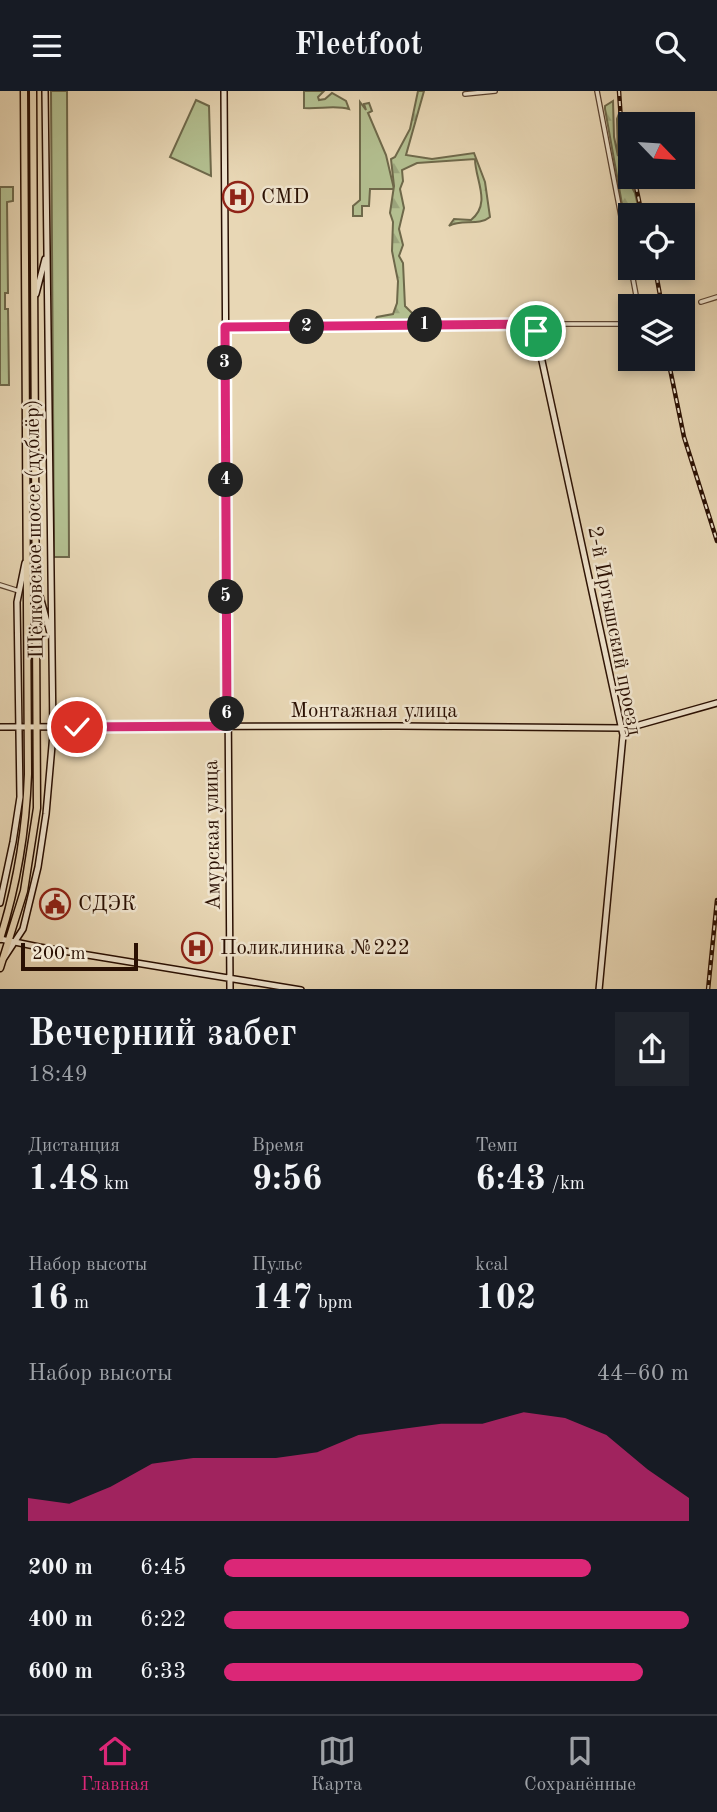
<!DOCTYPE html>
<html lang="ru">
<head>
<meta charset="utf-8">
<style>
	:root { --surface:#171b24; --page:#20242c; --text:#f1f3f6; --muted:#9ea1a6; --line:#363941; --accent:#db2777 }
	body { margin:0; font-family:"Old Standard TT",serif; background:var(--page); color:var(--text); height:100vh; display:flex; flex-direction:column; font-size:26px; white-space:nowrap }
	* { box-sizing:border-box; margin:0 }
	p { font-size:23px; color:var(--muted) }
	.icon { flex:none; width:38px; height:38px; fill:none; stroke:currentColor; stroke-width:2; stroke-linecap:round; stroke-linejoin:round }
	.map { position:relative; height:898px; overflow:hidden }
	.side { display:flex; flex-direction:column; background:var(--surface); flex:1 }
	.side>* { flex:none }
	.needle { width:46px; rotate:115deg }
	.fabs { position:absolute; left:618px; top:21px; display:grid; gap:14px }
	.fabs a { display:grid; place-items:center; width:77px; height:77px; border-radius:0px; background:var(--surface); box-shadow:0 4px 10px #0003; font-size:35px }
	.scale { position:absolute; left:21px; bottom:18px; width:117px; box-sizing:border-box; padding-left:7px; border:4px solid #2a1003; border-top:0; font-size:19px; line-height:24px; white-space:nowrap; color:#2a1003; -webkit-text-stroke:5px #f0e5cf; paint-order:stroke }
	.pin { position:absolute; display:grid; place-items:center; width:60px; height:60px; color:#fff; margin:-30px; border:4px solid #fff; border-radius:50%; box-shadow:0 2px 7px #0007 }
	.km { position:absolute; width:35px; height:35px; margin:-18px; border-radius:50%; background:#222; color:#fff; font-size:19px; line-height:35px; text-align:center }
	.round { display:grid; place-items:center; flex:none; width:74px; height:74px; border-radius:0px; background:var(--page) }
	.summary { display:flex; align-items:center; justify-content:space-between; height:119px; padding:0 28px }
	h1 { font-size:38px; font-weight:600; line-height:52px }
	.stats { display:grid; grid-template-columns:repeat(3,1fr); gap:10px; height:119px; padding:7px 28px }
	.stats div { display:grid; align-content:center }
	.stats b { font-size:35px; font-weight:600 }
	.stats small { font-size:19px; font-weight:400 }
	.stats p { font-size:19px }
	.chart { height:196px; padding:14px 28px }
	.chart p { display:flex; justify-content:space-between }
	.chart svg { width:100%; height:126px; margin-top:7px; fill:var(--accent); opacity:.7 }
	ul { padding:0 28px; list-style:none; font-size:23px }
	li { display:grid; grid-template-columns:112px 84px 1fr; align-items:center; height:52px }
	li i { height:18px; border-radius:9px; background:var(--accent) }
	header { display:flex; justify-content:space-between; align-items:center; height:91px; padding:0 28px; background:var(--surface); font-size:32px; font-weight:600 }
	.tab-bar { display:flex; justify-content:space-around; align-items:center; height:98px; border-top:2px solid var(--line); background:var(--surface); font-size:19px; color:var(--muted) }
	.tab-bar a { display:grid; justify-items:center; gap:4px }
	.tab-bar .current { color:var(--accent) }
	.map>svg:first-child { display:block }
</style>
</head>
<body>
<header><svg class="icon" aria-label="menu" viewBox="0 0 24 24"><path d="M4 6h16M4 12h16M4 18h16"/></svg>Fleetfoot<svg class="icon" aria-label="search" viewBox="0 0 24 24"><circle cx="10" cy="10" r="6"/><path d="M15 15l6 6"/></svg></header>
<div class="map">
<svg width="717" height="899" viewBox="0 0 717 899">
	<defs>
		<pattern id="forest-firs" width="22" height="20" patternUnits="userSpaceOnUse" patternTransform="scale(1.75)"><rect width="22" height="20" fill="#b3bf90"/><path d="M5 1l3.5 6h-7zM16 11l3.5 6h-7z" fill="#9aa37b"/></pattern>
	</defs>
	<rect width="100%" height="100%" fill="#e8d7b5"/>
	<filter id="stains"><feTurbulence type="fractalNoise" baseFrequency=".00286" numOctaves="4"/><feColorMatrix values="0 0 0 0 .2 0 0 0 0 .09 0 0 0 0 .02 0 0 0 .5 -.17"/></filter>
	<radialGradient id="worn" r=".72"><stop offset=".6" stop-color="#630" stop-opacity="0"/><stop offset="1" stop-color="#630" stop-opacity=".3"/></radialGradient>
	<path fill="#b3bf90" stroke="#6e684a" stroke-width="2" d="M51,0H67L69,466H54Z
		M304,0H324L318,6L319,9L325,8L332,2L346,10L349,18C336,14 320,18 304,17Z
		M196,9L209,15L211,85L170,66Z
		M360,11L366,19L364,13L369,12L372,20L368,22L386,64L394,98H370L369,115H362V125H353V115L360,109Z
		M0,96H13V110L7,111L8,202H5V218H8L9,294H0Z"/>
	<path fill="url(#forest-firs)" stroke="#6e684a" stroke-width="2" d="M418,0H424L406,64L432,68L474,62L485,91L490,126C478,136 462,127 449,135L454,128L471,129C492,112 475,89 475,68L417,72L402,79L403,90L400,98L404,117L399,138L403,154L399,165L403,172L405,215L413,223H434L435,227L430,231L414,228L375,229L377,226L393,223L397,212L398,190L392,160L393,131L390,122L394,95L391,68L395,66L410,38Z
		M613,10L614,46L618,65L617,28L620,20L630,68V93L635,102L640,124H630V158L605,18V15Z"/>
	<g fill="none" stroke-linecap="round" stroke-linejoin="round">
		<g stroke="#5a4230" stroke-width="6">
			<path id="street" d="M597,0L630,172
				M465,3L495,0
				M631,177L638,215
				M701,211L717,206
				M534,233H630
				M0,494L19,500"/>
		</g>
		<g stroke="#2a1003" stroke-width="8">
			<path id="secondary" d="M224,0L230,899
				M36,203L45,168
				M225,236L534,233L623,644L599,899
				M37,494L50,542
				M0,636L397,635L621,637L632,636L717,612
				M0,812L13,751L20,706L17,511L25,472
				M0,848L39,856L301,899
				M4,867L23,838L38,776L46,723L53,643L45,0"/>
		</g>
		<g stroke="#2a1003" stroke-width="9">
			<path id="primary" d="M0,848C17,794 26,740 28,683L24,0
				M0,877L24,800L37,717L33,0"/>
		</g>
		<use href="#street" stroke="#f0e5cf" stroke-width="3.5"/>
		<use href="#secondary" stroke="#f0e5cf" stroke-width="5"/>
		<use href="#primary" stroke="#e8d7b5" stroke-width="6"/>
		<g stroke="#2a1003" stroke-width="4.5">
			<path id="rail" d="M619,0L621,30L630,81
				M634,86L642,124
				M655,177L662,215
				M668,268L684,346L717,450
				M708,899L717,809"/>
		</g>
		<use href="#rail" stroke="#f0e5cf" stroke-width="2" stroke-dasharray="5" stroke-linecap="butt"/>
	</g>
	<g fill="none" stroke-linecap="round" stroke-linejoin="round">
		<g stroke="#fff" stroke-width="14">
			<path id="route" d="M77,636L227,635L225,236L534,233L536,240"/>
		</g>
		<use href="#route" stroke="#db2777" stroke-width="9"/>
	</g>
	<defs>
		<g id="hospital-ring" transform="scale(1.575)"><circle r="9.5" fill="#f0e5cf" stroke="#8f2418" stroke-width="1.5"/><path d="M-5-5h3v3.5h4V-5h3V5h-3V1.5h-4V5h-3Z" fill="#8f2418"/></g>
		<g id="civic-ring" transform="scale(1.575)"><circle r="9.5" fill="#f0e5cf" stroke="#8f2418" stroke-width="1.5"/><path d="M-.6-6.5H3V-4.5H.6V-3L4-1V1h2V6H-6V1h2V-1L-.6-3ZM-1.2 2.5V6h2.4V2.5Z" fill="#8f2418"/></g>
	</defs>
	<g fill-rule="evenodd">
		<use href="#hospital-ring" x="238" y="106"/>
		<use href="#civic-ring" x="55" y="813"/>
		<use href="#hospital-ring" x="197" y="857"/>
	</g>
	<g text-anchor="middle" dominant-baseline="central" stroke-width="5" stroke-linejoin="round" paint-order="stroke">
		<g font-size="21" fill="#2a1003" stroke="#f0e5cf" text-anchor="start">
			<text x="261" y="106">CMD</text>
			<text x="78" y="813">СДЭК</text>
			<text x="220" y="857">Поликлиника №222</text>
		</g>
		<g font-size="21" fill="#2a1003" stroke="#f0e5cf">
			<text transform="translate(35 438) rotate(-91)">Щёлковское шоссе (дублёр)</text>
			<text transform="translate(614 540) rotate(79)">2-й Иртышский проезд</text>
			<text x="374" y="620">Монтажная улица</text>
			<text transform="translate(213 744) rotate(-91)">Амурская улица</text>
		</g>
	</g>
	<rect width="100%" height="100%" filter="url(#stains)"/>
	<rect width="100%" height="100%" fill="url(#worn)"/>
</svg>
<div class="fabs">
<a><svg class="needle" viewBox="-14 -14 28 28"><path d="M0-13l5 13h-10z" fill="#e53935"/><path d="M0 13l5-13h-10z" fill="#9ea1a6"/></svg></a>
<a><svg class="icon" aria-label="locate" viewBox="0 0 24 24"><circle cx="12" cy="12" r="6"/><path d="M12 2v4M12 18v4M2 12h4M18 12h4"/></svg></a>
<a><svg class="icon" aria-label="layers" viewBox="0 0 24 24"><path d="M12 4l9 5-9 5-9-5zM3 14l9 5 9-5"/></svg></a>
</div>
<div class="scale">200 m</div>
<div class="pin" style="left:536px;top:240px;background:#1e9e55"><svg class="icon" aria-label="arrive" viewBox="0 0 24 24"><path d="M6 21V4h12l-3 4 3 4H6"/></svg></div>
<div class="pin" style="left:77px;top:636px;background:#d93025"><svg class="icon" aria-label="check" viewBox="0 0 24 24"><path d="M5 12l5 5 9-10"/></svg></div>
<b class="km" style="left:425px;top:234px">1</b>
<b class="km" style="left:307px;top:236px">2</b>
<b class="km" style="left:225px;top:272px">3</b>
<b class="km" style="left:226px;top:389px">4</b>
<b class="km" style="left:226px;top:506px">5</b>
<b class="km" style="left:227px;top:623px">6</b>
</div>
<section class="side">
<div class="summary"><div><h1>Вечерний забег</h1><p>18:49</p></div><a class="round"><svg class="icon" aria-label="share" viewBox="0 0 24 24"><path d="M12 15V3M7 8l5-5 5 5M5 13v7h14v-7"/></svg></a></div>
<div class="stats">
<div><p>Дистанция</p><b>1.48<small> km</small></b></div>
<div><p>Время</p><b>9:56</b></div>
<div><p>Темп</p><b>6:43<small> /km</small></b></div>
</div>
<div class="stats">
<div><p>Набор высоты</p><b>16<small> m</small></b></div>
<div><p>Пульс</p><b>147<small> bpm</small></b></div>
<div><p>kcal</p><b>102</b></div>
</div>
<div class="chart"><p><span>Набор высоты</span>44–60 m</p>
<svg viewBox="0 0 160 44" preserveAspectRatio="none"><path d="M0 44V36L10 38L20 32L30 24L40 22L50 22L60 22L70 20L80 14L90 12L100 10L110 10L120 6L130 8L140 14L150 26L160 36V44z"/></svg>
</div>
<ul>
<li><b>200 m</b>6:45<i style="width:79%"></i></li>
<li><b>400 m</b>6:22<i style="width:100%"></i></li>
<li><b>600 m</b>6:33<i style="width:90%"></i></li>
</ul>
</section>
<nav class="tab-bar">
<a class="current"><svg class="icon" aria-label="home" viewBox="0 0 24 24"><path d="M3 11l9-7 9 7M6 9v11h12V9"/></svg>Главная</a>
<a><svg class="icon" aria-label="map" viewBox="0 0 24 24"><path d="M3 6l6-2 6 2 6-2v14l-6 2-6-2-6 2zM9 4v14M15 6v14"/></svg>Карта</a>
<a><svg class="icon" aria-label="saved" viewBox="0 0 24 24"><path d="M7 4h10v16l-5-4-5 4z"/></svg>Сохранённые</a>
</nav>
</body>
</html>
